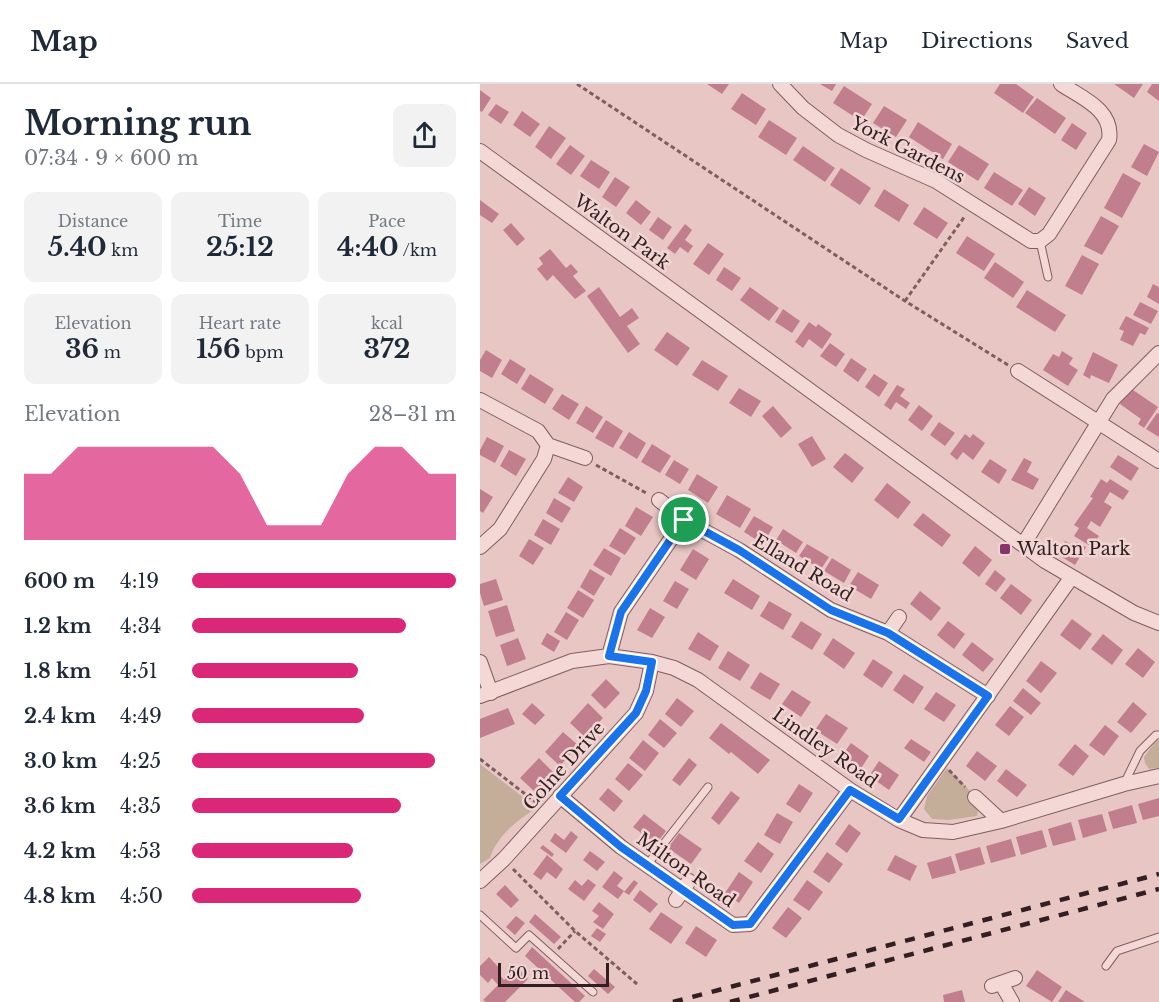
<!DOCTYPE html>
<html lang="en">
<head>
<meta charset="utf-8">
<style>
	:root { --surface:#fff; --page:#f2f2f3; --text:#1f2937; --muted:#747a83; --line:#e0e1e3; --accent:#db2777 }
	body { margin:0; font-family:"Libre Baskerville",serif; background:var(--page); color:var(--text); height:100vh; display:flex; flex-direction:column; font-size:22px; white-space:nowrap }
	* { box-sizing:border-box; margin:0 }
	p { font-size:20px; color:var(--muted) }
	.icon { flex:none; width:33px; height:33px; fill:none; stroke:currentColor; stroke-width:2; stroke-linecap:round; stroke-linejoin:round }
	.map { position:relative; flex:1; overflow:hidden }
	.sheet { display:flex; flex-direction:column; background:var(--surface); width:480px }
	.sheet>* { flex:none }
	.scale { position:absolute; left:18px; bottom:15px; width:111px; box-sizing:border-box; padding-left:6px; border:3px solid #321f22; border-top:0; font-size:16px; line-height:21px; white-space:nowrap; color:#321f22; -webkit-text-stroke:4px #f0d5d3; paint-order:stroke }
	.pin { position:absolute; display:grid; place-items:center; width:51px; height:51px; color:#fff; margin:-26px; border:3px solid #fff; border-radius:50%; box-shadow:0 2px 6px #0007 }
	.round { display:grid; place-items:center; flex:none; width:63px; height:63px; border-radius:12px; background:var(--page) }
	.summary { display:flex; align-items:center; justify-content:space-between; height:102px; padding:0 24px }
	h1 { font-size:33px; font-weight:700; line-height:45px }
	.stats { display:grid; grid-template-columns:repeat(3,1fr); gap:9px; height:102px; padding:6px 24px }
	.stats div { display:grid; align-content:center; border-radius:12px; background:var(--page); text-align:center }
	.stats b { font-size:26px; font-weight:700 }
	.stats small { font-size:16px; font-weight:400 }
	.stats p { font-size:16px }
	.chart { height:168px; padding:12px 24px }
	.chart p { display:flex; justify-content:space-between }
	.chart svg { width:100%; height:108px; margin-top:6px; fill:var(--accent); opacity:.7 }
	ul { padding:0 24px; list-style:none; font-size:20px }
	li { display:grid; grid-template-columns:96px 72px 1fr; align-items:center; height:45px }
	li i { height:15px; border-radius:8px; background:var(--accent) }
	header { display:flex; align-items:center; gap:36px; box-sizing:border-box; height:84px; padding:0 30px; background:var(--surface); border-bottom:2px solid var(--line) }
	header strong { font-size:28px }
	nav { display:flex; gap:33px; margin-inline-start:auto; font-size:21px }
	main { display:flex; flex:1; min-height:0 }
	.map>svg:first-child { display:block }
</style>
</head>
<body>
<header>
<strong>Map</strong>
<nav><a>Map</a><a>Directions</a><a>Saved</a></nav>
</header>
<main>
<section class="sheet">
<div class="summary"><div><h1>Morning run</h1><p>07:34 · 9 × 600 m</p></div><a class="round"><svg class="icon" aria-label="share" viewBox="0 0 24 24"><path d="M12 15V3M7 8l5-5 5 5M5 13v7h14v-7"/></svg></a></div>
<div class="stats">
<div><p>Distance</p><b>5.40<small> km</small></b></div>
<div><p>Time</p><b>25:12</b></div>
<div><p>Pace</p><b>4:40<small> /km</small></b></div>
</div>
<div class="stats">
<div><p>Elevation</p><b>36<small> m</small></b></div>
<div><p>Heart rate</p><b>156<small> bpm</small></b></div>
<div><p>kcal</p><b>372</b></div>
</div>
<div class="chart"><p><span>Elevation</span>28–31 m</p>
<svg viewBox="0 0 160 44" preserveAspectRatio="none"><path d="M0 44V17L10 17L20 6L30 6L40 6L50 6L60 6L70 6L80 17L90 38L100 38L110 38L120 17L130 6L140 6L150 17L160 17V44z"/></svg>
</div>
<ul>
<li><b>600 m</b>4:19<i style="width:100%"></i></li>
<li><b>1.2 km</b>4:34<i style="width:81%"></i></li>
<li><b>1.8 km</b>4:51<i style="width:63%"></i></li>
<li><b>2.4 km</b>4:49<i style="width:65%"></i></li>
<li><b>3.0 km</b>4:25<i style="width:92%"></i></li>
<li><b>3.6 km</b>4:35<i style="width:79%"></i></li>
<li><b>4.2 km</b>4:53<i style="width:61%"></i></li>
<li><b>4.8 km</b>4:50<i style="width:64%"></i></li>
</ul>
</section>
<div class="map">
<svg width="679" height="918" viewBox="0 0 679 918">
	<rect width="100%" height="100%" fill="#e8c6c4"/>
	<path fill="#c4ae9a" d="M679,656V684L669,685L665,679L664,673L676,657Z
		M0,680L57,724C38,735 16,753 10,774L0,780Z
		M467,684C479,697 503,713 497,732L469,736L452,735L444,725L447,712Z"/>
	<path fill="#c17f8e" d="M227,0H249L242,10Z
		M340,0H356L352,7Z
		M520,0H536L554,13L543,29L514,9Z
		M634,0H663L654,14Z
		M672,0H679V17L667,8Z
		M364,2L392,20L381,37L353,19Z
		M0,6L11,14L2,28L0,27Z
		M262,9L286,25L276,41L251,25Z
		M557,14L586,34L575,50L545,29Z
		M16,20L29,28L21,40L8,31Z
		M404,22L427,36L416,53L393,39Z
		M42,27L60,40L50,53L33,41Z
		M289,36L317,54L306,71L278,53Z
		M438,38L472,60L463,75L429,53Z
		M592,39L607,49L596,66L581,56Z
		M69,42L86,54L71,75L55,63Z
		M664,60L679,68L667,92L651,83Z
		M90,61L105,72L91,91L76,80Z
		M479,61L509,80L498,97L468,78Z
		M323,62L355,84L345,98L313,76Z
		M111,76L130,88L119,105L100,92Z
		M361,84L391,104L380,121L350,101Z
		M514,88L543,106L532,122L504,104Z
		M643,89L661,99L642,134L624,124Z
		M135,93L150,103L136,123L122,113Z
		M549,103L566,114L555,132L538,120Z
		M404,105L429,121L419,138L394,122Z
		M0,116L19,130L12,139L0,131Z
		M156,116L171,128L161,141L146,129Z
		M444,123L468,139L457,155L433,140Z
		M621,132L639,142L622,171L604,162Z
		M178,133L192,143L183,156L169,146Z
		M31,139L45,155L37,162L23,146Z
		M205,140L212,146L205,156L213,162L208,169L200,163L195,170L187,164Z
		M487,152L515,170L504,187L476,169Z
		M228,159L244,170L229,191L213,180Z
		M70,165L86,184L91,180L98,188L93,192L106,207L95,215L73,191L67,197L57,185L63,180L59,174Z
		M602,171L619,180L602,211L585,202Z
		M515,178L544,198L533,214L504,194Z
		M244,183L261,194L252,207L236,196Z
		M673,200L679,203V220L667,213Z
		M119,203L140,233L152,224L159,234L147,242L160,260L148,269L107,212Z
		M270,203L299,224L289,237L260,216Z
		M547,206L586,231L575,248L536,223Z
		M660,218L678,227L671,240L653,231Z
		M303,225L320,237L312,249L295,238Z
		M646,232L669,244L665,251L660,249L653,262L640,256L644,247L639,245Z
		M329,238L336,243L338,240L352,250L342,265L329,255L323,264L315,258Z
		M187,248L210,264L197,282L174,266Z
		M350,259L365,270L356,283L340,272Z
		M6,266L22,276L12,294L0,287V276Z
		M582,267L593,274L589,280L598,286L588,302L563,286L573,270L579,273Z
		M613,268L638,281L629,299L611,291L610,295L603,291Z
		M371,274L387,285L378,298L363,287Z
		M30,275L46,285L37,300L21,290Z
		M222,276L248,292L238,307L212,291Z
		M50,290L74,305L65,320L41,305Z
		M394,290L408,299L399,313L385,303Z
		M417,301L425,305L420,312L430,319L426,325L416,318L411,326L404,321Z
		M259,304L281,317L271,333L249,319Z
		M650,304L678,323L664,344L658,340L661,335L640,320Z
		M82,310L99,320L89,336L72,325Z
		M439,321L453,332L442,347L428,336Z
		M106,322L123,333L113,349L96,339Z
		M293,322L312,344L301,354L282,332Z
		M677,329L679,330V353L666,345Z
		M126,336L143,347L133,364L115,354Z
		M459,338L475,349L465,362L450,351Z
		M149,348L166,359L157,375L139,364Z
		M485,350L490,354L493,350L505,359L493,376L483,368L477,376L470,370Z
		M332,352L346,375L332,383L318,360Z
		M7,353L24,362L15,379L0,371V366Z
		M172,360L191,372L180,389L161,378Z
		M29,366L46,375L36,392L20,382Z
		M365,369L384,384L372,399L353,383Z
		M638,371L659,384L651,397L630,383Z
		M544,374L552,378L547,388L559,395L553,406L531,396Z
		M510,375L527,386L519,400L501,388Z
		M194,376L209,385L200,400L185,391Z
		M217,390L238,403L228,419L208,406Z
		M88,393L103,403L94,418L78,409Z
		M621,395L627,399L630,395L649,407L643,416L630,408L624,418L632,423L620,443L611,437L607,444L619,452L612,463L594,452L599,444L594,441L613,414L610,413Z
		M407,399L431,418L418,435L394,416Z
		M0,405L13,413L3,429L0,427Z
		M247,411L271,425L260,444L236,430Z
		M74,414L91,424L82,439L66,429Z
		M156,423L173,433L161,452L145,442Z
		M443,429L471,451L462,463L433,441Z
		M274,432L293,443L283,460L264,448Z
		M63,435L80,445L71,461L54,451Z
		M140,444L156,454L145,471L129,462Z
		M303,445L323,458L316,469L296,456Z
		M49,455L64,464L53,481L39,472Z
		M585,457L594,462L597,458L606,463L595,481L577,470Z
		M327,460L349,473L341,485L319,472Z
		M495,462L512,476L499,493L482,479Z
		M124,464L141,474L131,492L113,481Z
		M213,465L229,475L216,496L200,486Z
		M352,474L371,486L364,499L344,487Z
		M110,485L125,494L114,512L100,503Z
		M515,486L526,495L516,508L505,500Z
		M378,488L399,501L391,515L369,502Z
		M16,495L23,516L4,522L0,509V500Z
		M253,495L280,512L272,526L244,509Z
		M195,497L209,505L197,525L183,517Z
		M531,500L552,516L541,531L520,514Z
		M98,506L114,516L103,534L87,524Z
		M440,507L461,524L451,537L430,520Z
		M289,517L312,530L303,546L280,532Z
		M27,521L35,547L16,553L8,527Z
		M170,524L185,533L172,554L157,546Z
		M86,528L99,536L87,556L74,548Z
		M592,535L612,550L600,566L580,551Z
		M321,537L342,550L332,566L311,553Z
		M468,537L485,550L474,565L457,551Z
		M218,548L239,562L230,577L208,565Z
		M67,549L80,557L74,568L61,560Z
		M623,550L643,566L632,581L611,565Z
		M38,554L46,575L27,582L20,561Z
		M353,554L375,569L364,585L343,570Z
		M492,558L514,575L503,588L482,571Z
		M658,564L675,578L663,594L645,580Z
		M248,567L270,581L260,597L238,584Z
		M393,575L413,588L402,604L383,591Z
		M561,577L577,589L561,609L546,597Z
		M280,588L300,600L290,616L270,604Z
		M424,590L444,603L433,620L413,606Z
		M126,595L140,609L125,625L111,611Z
		M543,604L561,619L551,631L533,617Z
		M312,606L331,618L321,633L302,620Z
		M456,608L476,621L464,638L444,625Z
		M197,614L214,627L201,643L185,630Z
		M653,618L667,630L651,649L637,638Z
		M52,619L65,631L55,641L42,630Z
		M108,619L123,634L105,653L90,639Z
		M530,622L544,633L529,652L515,641Z
		M28,624L35,640L0,654V635Z
		M346,630L368,644L357,660L335,646Z
		M180,635L197,649L184,664L168,651Z
		M241,639L290,676L278,690L251,668L249,670L229,654Z
		M625,641L639,652L624,672L609,661Z
		M83,648L98,661L80,682L65,668Z
		M431,655L451,668L444,678L424,664Z
		M163,656L179,669L165,687L149,674Z
		M371,659L389,672L380,686L361,673Z
		M595,660L609,672L593,692L578,681Z
		M497,667L517,682L505,697L486,682Z
		M59,674L74,689L55,708L40,694Z
		M209,674L217,681L200,702L192,696Z
		M399,677L419,691L409,706L389,692Z
		M148,679L163,691L149,707L135,695Z
		M526,685L547,701L537,713L517,697Z
		M319,700L333,709L320,729L306,720Z
		M128,704L143,717L134,728L119,715Z
		M251,707L260,714L239,741L231,734Z
		M679,714V732L663,736L658,720Z
		M652,721L657,739L633,745L628,728Z
		M297,729L313,738L300,760L284,751Z
		M164,730L186,747L176,760L153,743Z
		M622,730L627,747L603,754L598,736Z
		M591,738L596,756L573,762L568,745Z
		M369,740L381,749L367,769L355,760Z
		M562,746L567,763L541,771L536,753Z
		M91,747L98,753L86,769L70,757L75,749L84,756Z
		M199,749L222,765L211,780L188,764Z
		M531,755L536,772L511,779L506,762Z
		M278,758L294,770L281,789L264,777Z
		M63,761L74,770L72,773L60,764Z
		M500,763L505,780L480,787L475,770Z
		M110,767L125,778L117,787L103,776Z
		M347,768L363,780L349,799L333,788Z
		M67,771L83,785L76,795L67,788L61,796L53,790Z
		M415,771L437,782L430,797L407,786Z
		M471,772L476,789L452,795L447,779Z
		M134,787L143,794L137,802L144,807L138,815L122,803Z
		M259,788L273,798L259,819L245,809Z
		M108,795L116,801L104,817L88,805L95,796L102,802Z
		M154,796L158,799L149,811L144,808Z
		M327,796L343,808L329,827L313,816Z
		M25,801L39,816L31,824L16,810Z
		M160,806L178,820L170,829L153,816Z
		M119,818L134,830L123,845L113,838L119,832L112,827Z
		M308,823L322,834L306,854L292,844Z
		M181,828L203,843L191,860L169,845Z
		M55,830L81,853L74,860L49,838Z
		M36,832L45,839L35,851L26,843Z
		M216,842L237,856L226,873L205,859Z
		M117,844L126,850L120,858L111,852Z
		M52,863L105,912L99,918H95L45,872Z
		M9,873L21,886L18,889L24,896L37,883L48,895L25,918H6L3,916L18,901L12,894L8,899L0,891V882Z
		M114,885L135,903L128,910L108,892Z
		M557,886L582,903L572,918L546,902Z
		M482,906L485,918H464L463,911Z
		M586,906L605,918H578Z"/>
	<g fill="none" stroke-linecap="round" stroke-linejoin="round">
		<g stroke="#805d61" stroke-width="9">
			<path id="lane" d="M560,157L568,193
				M645,698L660,667L676,651H679
				M167,781L228,703
				M0,831L36,864L49,851L113,908
				M626,882L637,867L679,853"/>
		</g>
		<g stroke="#805d61" stroke-width="16">
			<path id="street" d="M300,0L323,24L358,51L386,66L456,97L551,157H560L569,150L629,56C634,26 602,14 581,0
				M0,67L565,477L654,529L679,539
				M538,287L679,377
				M0,316L58,347L68,361L105,374
				M204,436L259,466L351,526L408,549L419,533
				M543,461L633,315L679,269
				M0,463L20,445L64,375L68,361
				M408,549L508,612
				M129,572L141,528L204,436L179,416
				M0,578L11,609
				M0,612L92,577L129,572L172,578L194,584L218,596L370,706L419,736L443,746L473,748L521,737L644,700L679,692
				M80,712L141,763L253,841L270,840L370,706
				M495,713L521,737
				M419,736L591,494
				M0,797L24,775L156,629L166,607L172,578
				M196,816L209,797
				M521,899L532,918
				M512,902L535,894"/>
		</g>
		<path stroke="#805d61" stroke-width="3" stroke-dasharray="4.5 3" stroke-linecap="butt" d="M97,0L425,217L528,281
			M425,217L485,132
			M116,381L168,410
			M0,675L58,720
			M469,686L485,703
			M33,785L95,847L157,900
			M78,865L95,847"/>
		<use href="#lane" stroke="#f4d8d6" stroke-width="7"/>
		<use href="#street" stroke="#f4d8d6" stroke-width="14"/>
		<path stroke="#321f22" stroke-width="4.5" stroke-dasharray="10 10" stroke-linecap="butt" d="M193,918L679,790
			M250,918L679,805"/>
	</g>
	<g fill="none" stroke-linecap="round" stroke-linejoin="round">
		<g stroke="#fff" stroke-width="12">
			<path id="route" d="M204,436L259,466L351,526L408,549L508,612L419,735L370,706L270,840L253,841L141,763L80,712L156,629L166,607L172,578L129,572L141,528Z"/>
		</g>
		<use href="#route" stroke="#1a73e8" stroke-width="8"/>
	</g>
	<rect fill="#87356a" stroke="#f0d5d3" stroke-width="2" x="519" y="459" width="12" height="12" rx="3"/>
	<g text-anchor="middle" dominant-baseline="central" stroke-width="5" stroke-linejoin="round" paint-order="stroke">
		<g font-size="18" fill="#321f22" stroke="#f0d5d3">
			<text transform="translate(428 66) rotate(27)">York Gardens</text>
			<text transform="translate(142 148) rotate(36)">Walton Park</text>
			<text transform="translate(323 484) rotate(31)">Elland Road</text>
			<text transform="translate(345 664) rotate(35)">Lindley Road</text>
			<text transform="translate(84 682) rotate(-48)">Colne Drive</text>
			<text transform="translate(206 786) rotate(35)">Milton Road</text>
		</g>
		<g font-size="18" fill="#321f22" stroke="#f0d5d3" text-anchor="start">
			<text x="537" y="465">Walton Park</text>
		</g>
	</g>
</svg>
<div class="scale">50 m</div>
<div class="pin" style="left:204px;top:436px;background:#1e9e55"><svg class="icon" aria-label="arrive" viewBox="0 0 24 24"><path d="M6 21V4h12l-3 4 3 4H6"/></svg></div>
</div>
</main>
</body>
</html>
